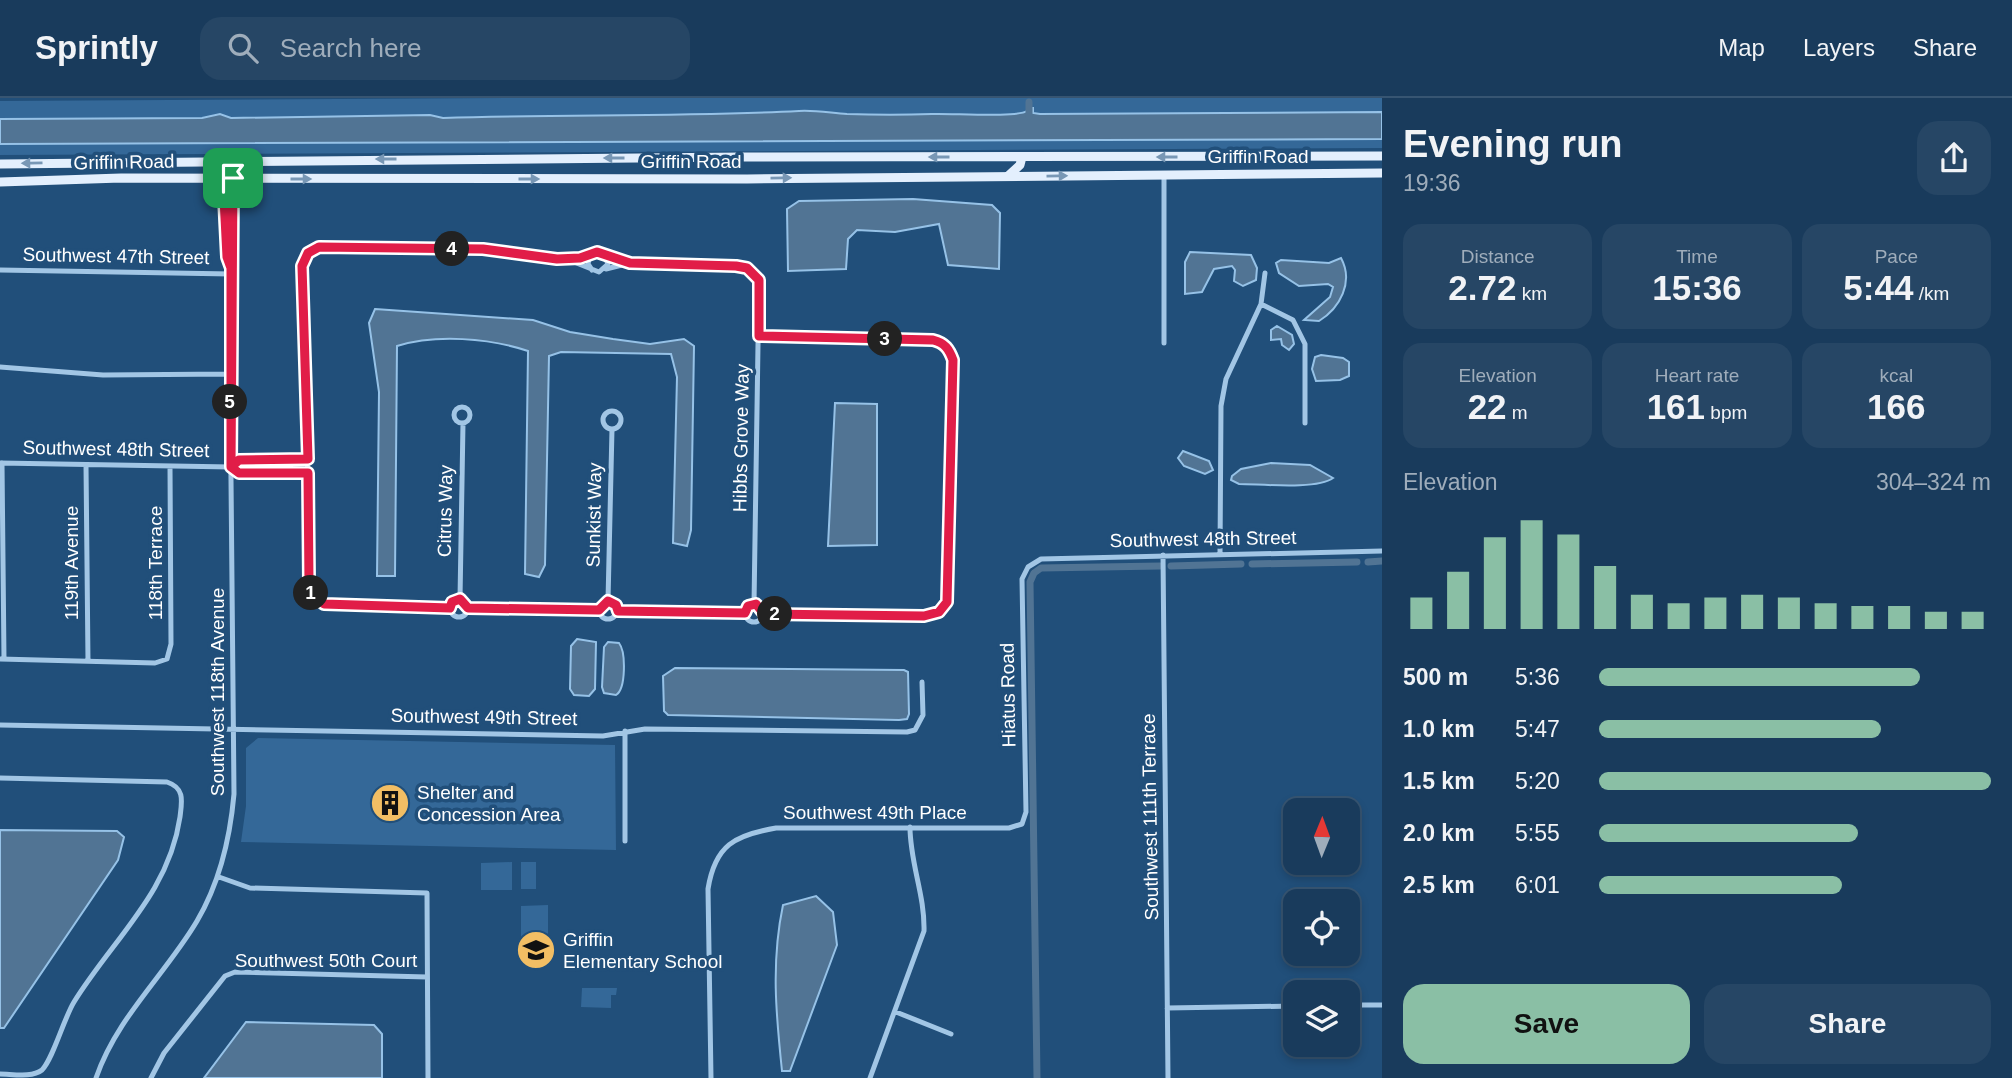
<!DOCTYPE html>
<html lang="en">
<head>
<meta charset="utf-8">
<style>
	:root { --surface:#193b5c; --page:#264665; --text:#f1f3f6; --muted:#9fadbb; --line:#375572; --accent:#8abfa5 }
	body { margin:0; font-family:Arial,sans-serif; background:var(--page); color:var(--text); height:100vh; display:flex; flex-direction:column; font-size:26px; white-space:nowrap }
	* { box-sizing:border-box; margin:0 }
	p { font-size:23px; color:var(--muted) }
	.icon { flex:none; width:38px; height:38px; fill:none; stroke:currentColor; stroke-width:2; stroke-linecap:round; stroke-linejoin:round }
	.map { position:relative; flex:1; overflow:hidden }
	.sheet { display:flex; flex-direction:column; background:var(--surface); width:630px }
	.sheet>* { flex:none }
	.needle { width:46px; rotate:1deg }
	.fabs { position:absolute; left:1283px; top:700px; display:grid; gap:14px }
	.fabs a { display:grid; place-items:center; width:77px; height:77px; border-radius:14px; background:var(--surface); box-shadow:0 4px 10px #0003,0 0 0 2px var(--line); font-size:35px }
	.pin { position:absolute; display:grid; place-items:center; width:60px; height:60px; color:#fff; margin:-30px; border-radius:14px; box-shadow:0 4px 10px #0006 }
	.km { position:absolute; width:35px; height:35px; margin:-18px; border-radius:50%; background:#222; color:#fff; font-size:19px; line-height:35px; text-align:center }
	.round { display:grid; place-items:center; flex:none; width:74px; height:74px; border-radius:21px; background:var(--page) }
	.overview { display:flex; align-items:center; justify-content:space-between; height:119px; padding:0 21px }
	h1 { font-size:38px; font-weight:600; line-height:52px }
	.stats { display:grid; grid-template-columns:repeat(3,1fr); gap:10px; height:119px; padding:7px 21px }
	.stats div { display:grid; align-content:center; border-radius:18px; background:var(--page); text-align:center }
	.stats b { font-size:35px; font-weight:600 }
	.stats small { font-size:19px; font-weight:400 }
	.stats p { font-size:19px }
	.chart { height:196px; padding:14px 21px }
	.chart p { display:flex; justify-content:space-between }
	.chart svg { width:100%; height:126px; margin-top:7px; stroke:var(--accent); stroke-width:6 }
	.action { display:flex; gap:14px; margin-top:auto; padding:14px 21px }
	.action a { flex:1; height:80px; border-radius:21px; background:var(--accent); color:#111; font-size:28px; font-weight:600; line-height:80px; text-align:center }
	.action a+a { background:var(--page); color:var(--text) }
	ul { padding:0 21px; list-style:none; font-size:23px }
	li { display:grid; grid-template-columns:112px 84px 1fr; align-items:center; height:52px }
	li i { height:18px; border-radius:9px; background:var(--accent) }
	header { display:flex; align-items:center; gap:42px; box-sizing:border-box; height:98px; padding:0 35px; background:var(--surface); border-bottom:2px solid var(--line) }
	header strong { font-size:33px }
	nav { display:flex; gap:38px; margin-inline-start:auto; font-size:24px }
	.search { width:490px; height:63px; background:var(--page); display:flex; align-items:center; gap:18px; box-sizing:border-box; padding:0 24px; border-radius:21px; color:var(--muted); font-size:26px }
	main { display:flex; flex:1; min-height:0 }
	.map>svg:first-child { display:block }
</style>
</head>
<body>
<header>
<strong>Sprintly</strong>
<div class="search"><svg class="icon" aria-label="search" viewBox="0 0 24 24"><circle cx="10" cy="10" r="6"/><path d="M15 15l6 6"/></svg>Search here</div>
<nav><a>Map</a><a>Layers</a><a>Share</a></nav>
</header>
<main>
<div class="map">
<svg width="1382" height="980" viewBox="0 0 1382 980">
	<rect width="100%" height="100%" fill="#214f7a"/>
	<path fill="#346898" d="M506,0H1382V50L0,57V3Z
		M258,640L615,647L616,752L241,744L246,708V650Z
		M512,764V792H481V765Z
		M521,764H536V791H521Z
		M548,807V842H521V808Z
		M582,890H617L616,897H611V910L581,909Z"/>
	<path fill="#517494" stroke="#96c2e7" stroke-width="2" d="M1027,10H1033V15L1040,16L1382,14V41L0,46V21L202,20L220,16L231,20L430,17L443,20C561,16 680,19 799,13C815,12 831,15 847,16C876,17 904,17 932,16C950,15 1016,20 1027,13Z
		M913,101L992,107L1000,115L999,171L948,167L939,126L895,134L857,132L848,141L846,171L788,173L787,111L799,103Z
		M1190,154L1251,157L1257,170L1256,182L1243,188L1234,183L1235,172L1232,168L1214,171L1202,194L1185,196V164Z
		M1341,160C1354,184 1340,210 1319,223L1304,222L1330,199L1333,189L1328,186L1299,188L1279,175L1276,165L1281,162L1329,165Z
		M375,211L533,222L570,234L613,241L650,246L684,241L694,248L691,432L687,448L673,445L677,279L671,256L561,254L549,258L545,467L539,479L525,476L528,253C489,240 436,236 397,248L395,478H377L379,294L369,225Z
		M1277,228L1292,237L1294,246L1289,252L1282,247L1281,241L1271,242V232Z
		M1321,257L1343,260L1349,264V278L1340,282L1316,283L1312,271L1315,259Z
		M835,305L877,306V447L828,448Z
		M1183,353L1209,363L1213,372L1205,376L1184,368L1178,360Z
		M1271,365L1310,367L1333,380C1317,392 1260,386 1239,386L1231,382L1232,378L1241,371Z
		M577,541L596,544L595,591L589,598L574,597L570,591L571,548Z
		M608,544L619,545C626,554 626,591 616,597L604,595L602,589L604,549Z
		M675,570L904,572L908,574L909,616L907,621L899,622L668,617L664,613L663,578Z
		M0,732L117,733L124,739L118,762L4,930H0Z
		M816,798L833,814L837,847L790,973H782C776,916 771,864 783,807Z
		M246,924L374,927L382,936V980H204Z"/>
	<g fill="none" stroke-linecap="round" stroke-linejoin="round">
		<path stroke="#517494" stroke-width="7" d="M1029,4V18
			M1368,464L1382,463
			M1252,466L1357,464
			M1171,468L1241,466
			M1037,980L1030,484L1034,475L1041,470L1160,468"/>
		<path stroke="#a2c6e5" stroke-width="5" d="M223,63L227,159L231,170
			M606,171L630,165L736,168L747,170L759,182L754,506
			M0,172L231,176
			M1261,206L1293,222L1305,246V325
			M759,238L933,242L946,248L953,262L949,497L943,510L924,518L764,516
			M1164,245V77
			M0,269L103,277L230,276
			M454 317a8 8 0 1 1 16 0a8 8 0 1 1-16 0Z
			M603 322a9 9 0 1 1 18 0a9 9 0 1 1-18 0Z
			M0,365L231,369L239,375H308
			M2,365L4,561
			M86,367L88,563
			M231,369L239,362L308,361
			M1220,456L1221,308L1226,281L1261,206L1265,175
			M1163,457L1168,980
			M460,501L463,325
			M450 510a9 9 0 1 1 18 0a9 9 0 1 1-18 0Z
			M608,503L612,331
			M599 512a9 9 0 1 1 18 0a9 9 0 1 1-18 0Z
			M745 515a9 9 0 1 1 18 0a9 9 0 1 1-18 0Z
			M450,510L328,507L311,494L302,164L311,152L324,148L500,152L574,164L599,174L608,166L604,156L597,154L590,157L588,166L592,172
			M468,510L599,512
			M618,513L745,515
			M0,561L155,565L167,561L171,546L170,368
			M0,627L603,638L645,631L907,634L915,632L923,617L922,584
			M0,680L167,684C185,690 182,703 180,719C169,795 113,841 74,904C64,920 53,961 42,972C32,980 12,976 0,976
			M625,743V633
			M219,779L250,790L427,795L428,980
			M1348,907H1382
			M1167,910L1295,908
			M896,914L951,936
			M96,980C117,919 165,877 197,823C220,784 230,741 234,696L230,276L233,63
			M151,980L164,955L225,878L235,874L427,879
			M711,980L708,791C715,747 735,737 776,730H1009L1022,726L1026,714L1022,481L1028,469L1041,461L1382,453
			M870,980L924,833C925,797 910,765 910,729"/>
		<path stroke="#e3effd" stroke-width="9" d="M0,66L742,59L1382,58
			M1008,78L1020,67L1022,59
			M0,84L121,80L747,81L1382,75"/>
	</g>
	<defs><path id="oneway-solid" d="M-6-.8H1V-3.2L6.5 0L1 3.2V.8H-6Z" transform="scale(1.75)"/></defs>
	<g fill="#7897b5">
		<use href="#oneway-solid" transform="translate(939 59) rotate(180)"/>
		<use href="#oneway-solid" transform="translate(1167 59) rotate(180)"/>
		<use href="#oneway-solid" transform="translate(614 60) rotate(180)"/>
		<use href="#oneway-solid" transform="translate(386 61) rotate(180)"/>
		<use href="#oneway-solid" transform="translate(32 65) rotate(179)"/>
		<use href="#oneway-solid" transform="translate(1057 78) rotate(-1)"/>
		<use href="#oneway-solid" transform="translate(781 80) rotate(-1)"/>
		<use href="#oneway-solid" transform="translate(301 81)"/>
		<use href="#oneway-solid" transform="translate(529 81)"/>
	</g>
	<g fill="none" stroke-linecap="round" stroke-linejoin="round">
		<g stroke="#fff" stroke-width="14">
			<path id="route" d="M233,80H223L227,159L231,170V369L239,375H308L309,485L311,494L324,506L450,510L452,504L460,501L468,510L599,512L608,503L616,507L618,513L745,515L748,508L756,506L764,516L924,518L939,514L947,504L953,262C949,251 945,245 933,242L759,238V182L747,170L736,168L630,165L597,154L580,160L557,161L483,151L319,149L308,155L302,168L308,361L239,362L231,369L233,80"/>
		</g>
		<use href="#route" stroke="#e11d48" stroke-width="9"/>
	</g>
	<defs>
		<g id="building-disc" transform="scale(2.0125)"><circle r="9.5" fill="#f2be64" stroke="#214f7a"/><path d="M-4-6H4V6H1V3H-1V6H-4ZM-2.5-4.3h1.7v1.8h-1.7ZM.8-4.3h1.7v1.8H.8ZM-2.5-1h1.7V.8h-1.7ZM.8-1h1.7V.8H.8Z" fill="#111"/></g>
		<g id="school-disc" transform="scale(2.0125)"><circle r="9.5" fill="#f2be64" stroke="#214f7a"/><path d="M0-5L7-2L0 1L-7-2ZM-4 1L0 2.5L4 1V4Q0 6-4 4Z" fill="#111"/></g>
	</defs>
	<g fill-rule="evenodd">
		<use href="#building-disc" x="390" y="705"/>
		<use href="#school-disc" x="536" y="852"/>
	</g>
	<g text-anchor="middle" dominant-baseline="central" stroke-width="7" stroke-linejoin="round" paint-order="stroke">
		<g font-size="19" fill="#fff" stroke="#214f7a">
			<text x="1258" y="58">Griffin Road</text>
			<text x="691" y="63">Griffin Road</text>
			<text transform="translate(124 64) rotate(-1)">Griffin Road</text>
			<text transform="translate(116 158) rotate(1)">Southwest 47th Street</text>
			<text transform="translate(741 340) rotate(-89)">Hibbs Grove Way</text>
			<text transform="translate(116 351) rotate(1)">Southwest 48th Street</text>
			<text transform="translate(445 413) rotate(-89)">Citrus Way</text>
			<text transform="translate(594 417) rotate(-89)">Sunkist Way</text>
			<text transform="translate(1203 441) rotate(-1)">Southwest 48th Street</text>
			<text transform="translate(71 465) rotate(-90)">119th Avenue</text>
			<text transform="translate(155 465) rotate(-90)">118th Terrace</text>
			<text transform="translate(217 594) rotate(-90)">Southwest 118th Avenue</text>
			<text transform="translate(1008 597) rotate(-91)">Hiatus Road</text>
			<text transform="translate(484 619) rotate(1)">Southwest 49th Street</text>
			<text x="875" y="714">Southwest 49th Place</text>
			<text transform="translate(1150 719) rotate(-91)">Southwest 111th Terrace</text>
			<text x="326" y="862">Southwest 50th Court</text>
		</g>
		<g font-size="19" fill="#fff" stroke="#214f7a" text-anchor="start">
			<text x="417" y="694">Shelter and<tspan x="417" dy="22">Concession Area</tspan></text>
			<text x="563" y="841">Griffin<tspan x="563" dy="22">Elementary School</tspan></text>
		</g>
	</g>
</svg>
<div class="fabs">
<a><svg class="needle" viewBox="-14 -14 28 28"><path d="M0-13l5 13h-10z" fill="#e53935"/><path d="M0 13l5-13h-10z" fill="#9fadbb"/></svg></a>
<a><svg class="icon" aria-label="locate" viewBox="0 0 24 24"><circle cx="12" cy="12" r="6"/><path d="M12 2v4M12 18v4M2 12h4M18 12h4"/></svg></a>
<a><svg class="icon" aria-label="layers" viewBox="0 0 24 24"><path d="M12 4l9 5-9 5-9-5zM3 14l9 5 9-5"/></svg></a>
</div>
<div class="pin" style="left:233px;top:80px;background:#1e9e55"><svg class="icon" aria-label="arrive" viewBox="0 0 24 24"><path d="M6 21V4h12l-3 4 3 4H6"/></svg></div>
<b class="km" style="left:311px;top:495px">1</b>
<b class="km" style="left:775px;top:516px">2</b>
<b class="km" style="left:885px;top:241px">3</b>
<b class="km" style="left:452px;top:151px">4</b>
<b class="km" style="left:230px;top:304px">5</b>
</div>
<section class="sheet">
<div class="overview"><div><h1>Evening run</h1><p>19:36</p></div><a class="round"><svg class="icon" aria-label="share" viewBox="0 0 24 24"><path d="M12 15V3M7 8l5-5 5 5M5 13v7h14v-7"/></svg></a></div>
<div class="stats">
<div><p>Distance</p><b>2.72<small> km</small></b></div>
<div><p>Time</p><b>15:36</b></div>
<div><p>Pace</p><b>5:44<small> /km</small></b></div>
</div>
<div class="stats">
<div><p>Elevation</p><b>22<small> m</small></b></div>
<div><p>Heart rate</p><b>161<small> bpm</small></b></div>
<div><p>kcal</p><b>166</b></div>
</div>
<div class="chart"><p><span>Elevation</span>304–324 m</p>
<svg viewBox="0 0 160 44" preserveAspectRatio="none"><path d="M5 44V33M15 44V24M25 44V12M35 44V6M45 44V11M55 44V22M65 44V32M75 44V35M85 44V33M95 44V32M105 44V33M115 44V35M125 44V36M135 44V36M145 44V38M155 44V38"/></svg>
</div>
<ul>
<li><b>500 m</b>5:36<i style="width:82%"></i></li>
<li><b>1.0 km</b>5:47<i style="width:72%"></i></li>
<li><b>1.5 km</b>5:20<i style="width:100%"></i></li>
<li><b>2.0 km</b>5:55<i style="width:66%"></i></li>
<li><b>2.5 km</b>6:01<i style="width:62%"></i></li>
</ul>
<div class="action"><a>Save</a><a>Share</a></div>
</section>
</main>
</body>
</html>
